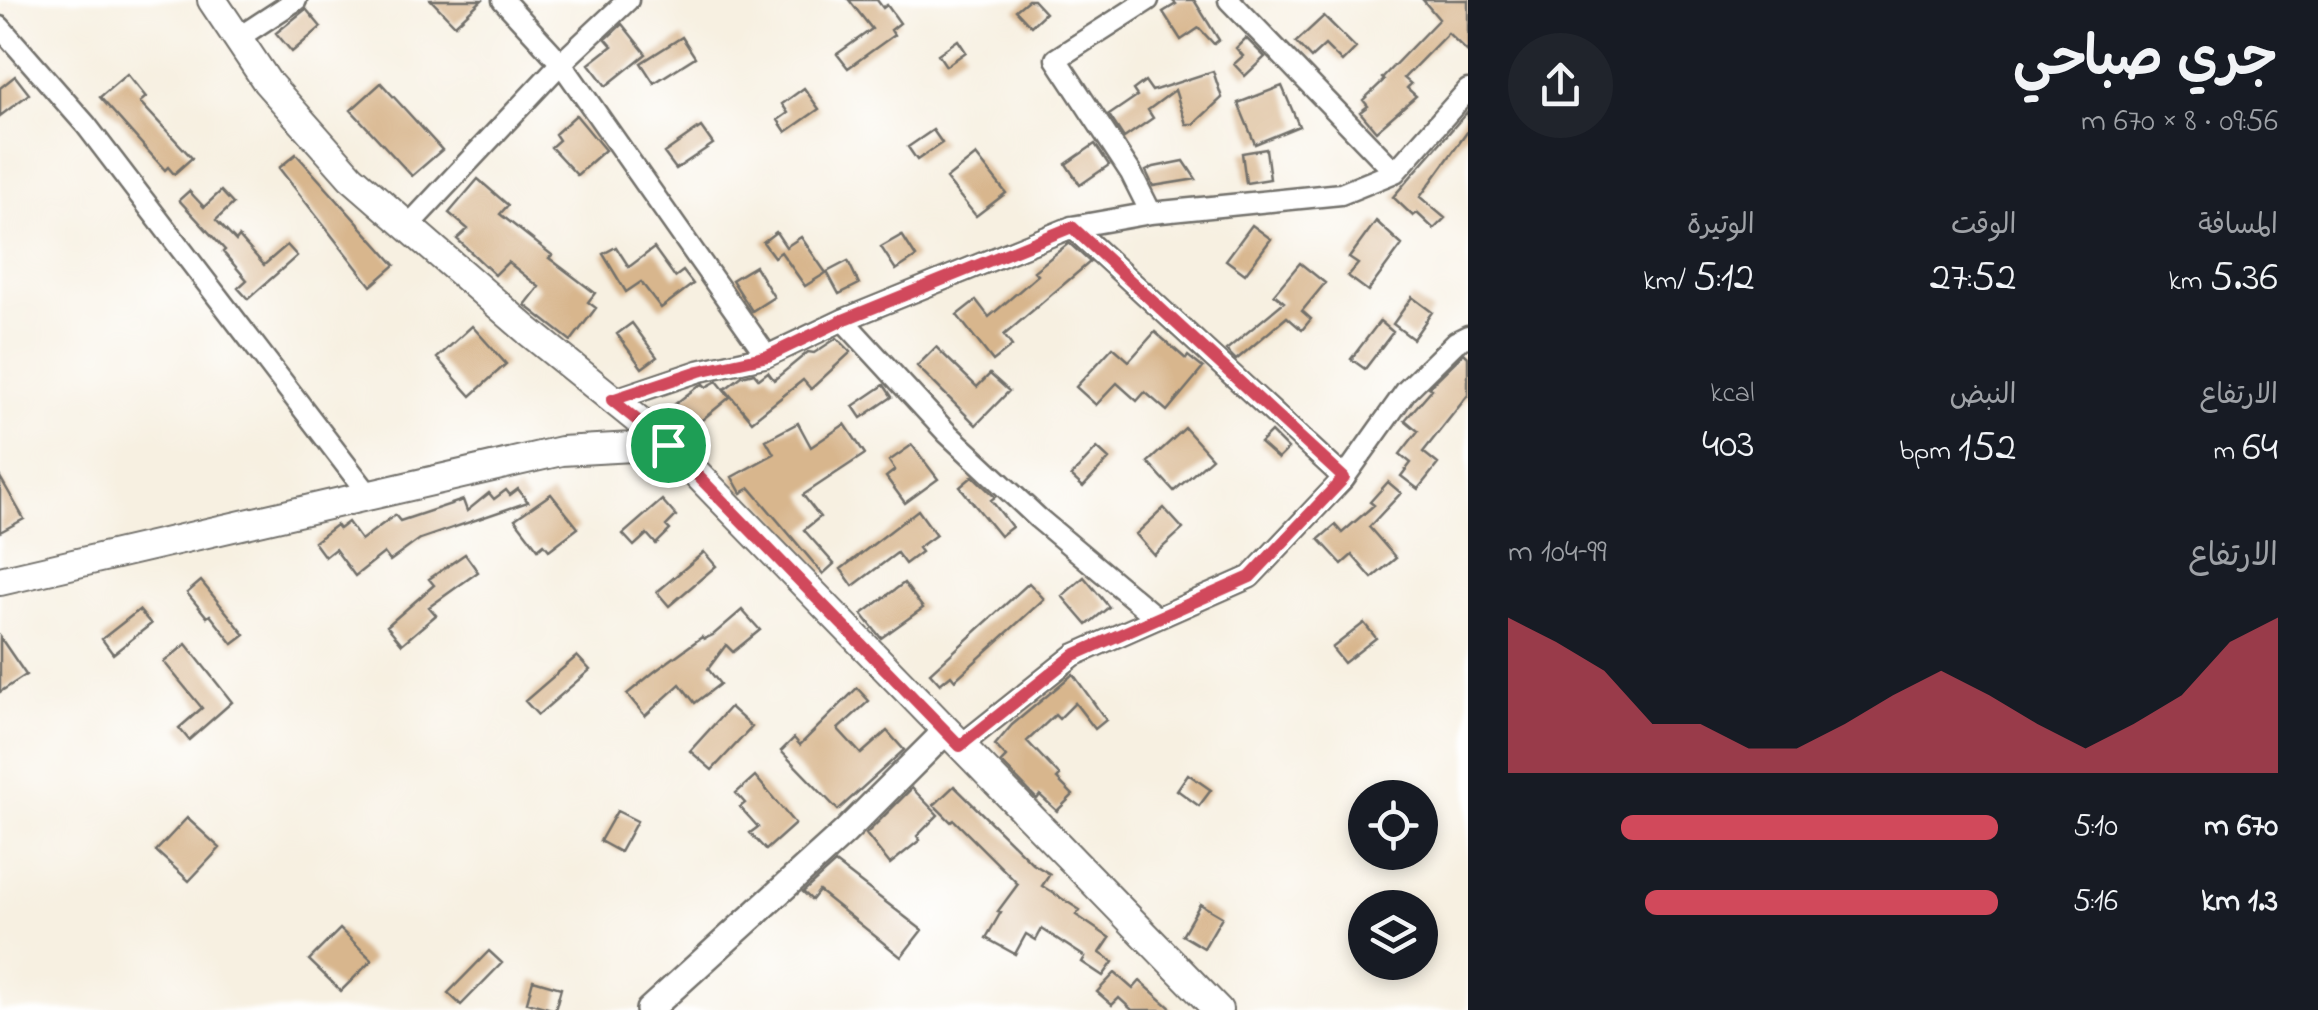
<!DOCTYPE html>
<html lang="ar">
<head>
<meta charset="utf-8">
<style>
	:root { --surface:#171b24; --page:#20242c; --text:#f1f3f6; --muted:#9ea1a6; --accent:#d1495b }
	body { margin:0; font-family:"Indie Flower","Playpen Sans Arabic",sans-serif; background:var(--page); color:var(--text); direction:rtl; height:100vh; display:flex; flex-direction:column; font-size:38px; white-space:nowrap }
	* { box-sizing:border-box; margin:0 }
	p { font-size:32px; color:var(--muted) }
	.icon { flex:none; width:55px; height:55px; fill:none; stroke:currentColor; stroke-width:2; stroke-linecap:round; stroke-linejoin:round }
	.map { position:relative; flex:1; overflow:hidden; direction:ltr }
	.sheet { display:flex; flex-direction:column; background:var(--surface); width:850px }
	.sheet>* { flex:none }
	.fabs { position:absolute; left:1348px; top:780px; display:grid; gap:20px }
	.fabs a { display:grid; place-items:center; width:90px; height:90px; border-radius:50%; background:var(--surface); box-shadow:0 5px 15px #0003; font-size:50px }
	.pin { position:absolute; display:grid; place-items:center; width:85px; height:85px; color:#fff; margin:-42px; border:5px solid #fff; border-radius:50%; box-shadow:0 2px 10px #0007 }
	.round { display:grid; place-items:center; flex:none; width:105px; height:105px; border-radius:52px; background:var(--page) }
	.headline { display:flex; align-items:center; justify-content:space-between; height:170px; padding:0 40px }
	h1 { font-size:55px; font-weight:600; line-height:75px }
	.stats { display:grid; grid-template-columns:repeat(3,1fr); gap:15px; height:170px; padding:10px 40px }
	.stats div { display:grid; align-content:center }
	.stats b { font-size:42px; font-weight:600 }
	.stats small { font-size:28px; font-weight:400 }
	.stats p { font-size:28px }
	.chart { height:280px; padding:20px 40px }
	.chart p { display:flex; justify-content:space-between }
	.chart svg { width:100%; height:180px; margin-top:10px; fill:var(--accent); opacity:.7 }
	ul { padding:0 40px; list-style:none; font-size:32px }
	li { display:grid; grid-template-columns:160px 120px 1fr; align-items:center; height:75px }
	li i { height:25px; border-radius:12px; background:var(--accent) }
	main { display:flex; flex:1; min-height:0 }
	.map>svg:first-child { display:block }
</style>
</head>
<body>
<main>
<section class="sheet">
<div class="headline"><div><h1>جري صباحي</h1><p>09:56 · 8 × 670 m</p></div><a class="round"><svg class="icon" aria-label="share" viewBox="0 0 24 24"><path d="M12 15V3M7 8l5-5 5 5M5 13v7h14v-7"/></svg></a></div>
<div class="stats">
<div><p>المسافة</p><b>5.36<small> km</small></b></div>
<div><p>الوقت</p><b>27:52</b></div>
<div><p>الوتيرة</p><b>5:12<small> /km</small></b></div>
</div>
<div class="stats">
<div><p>الارتفاع</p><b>64<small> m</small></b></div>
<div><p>النبض</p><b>152<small> bpm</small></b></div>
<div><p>kcal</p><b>403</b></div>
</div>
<div class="chart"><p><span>الارتفاع</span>99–104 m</p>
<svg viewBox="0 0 160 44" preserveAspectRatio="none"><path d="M0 44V6L10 12L20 19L30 32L40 32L50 38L60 38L70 32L80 25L90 19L100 25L110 32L120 38L130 32L140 25L150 12L160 6V44z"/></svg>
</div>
<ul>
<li><b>670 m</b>5:10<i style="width:77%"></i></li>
<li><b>1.3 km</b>5:16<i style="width:72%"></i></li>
</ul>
</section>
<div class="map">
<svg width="1468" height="1010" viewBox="0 0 1468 1010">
	<rect width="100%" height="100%" fill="#fff"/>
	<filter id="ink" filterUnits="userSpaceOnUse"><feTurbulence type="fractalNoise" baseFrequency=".01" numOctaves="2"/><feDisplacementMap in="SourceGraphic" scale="20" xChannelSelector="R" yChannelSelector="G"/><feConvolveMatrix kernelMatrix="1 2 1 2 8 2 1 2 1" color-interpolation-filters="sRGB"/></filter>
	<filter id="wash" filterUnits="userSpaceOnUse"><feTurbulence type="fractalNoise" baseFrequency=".0048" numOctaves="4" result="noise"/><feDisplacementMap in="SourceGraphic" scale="40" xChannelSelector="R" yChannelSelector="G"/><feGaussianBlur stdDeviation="2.25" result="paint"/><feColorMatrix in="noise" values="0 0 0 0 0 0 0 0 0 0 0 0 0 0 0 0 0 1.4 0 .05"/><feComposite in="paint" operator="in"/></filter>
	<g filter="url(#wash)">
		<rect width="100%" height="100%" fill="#f7f0e1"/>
		<g id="blocks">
			<path fill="#d8b68d" d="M431,0H482L455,25Z
				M849,0H877L883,8L887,5L900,23L891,30L894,35L848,68L837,54L872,29Z
				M1028,0H1033L1045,13L1031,26L1016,10Z
				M1172,0H1194L1219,40L1214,44L1199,28L1181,40L1163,12L1176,4Z
				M1423,0H1468V52L1448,33L1404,78L1411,84L1407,88L1416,96L1376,131L1360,112L1368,106L1363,100L1384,80L1382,78L1439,19Z
				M306,9L321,27L292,52L276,33Z
				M1324,16L1356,48L1342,62L1325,45L1311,58L1296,42Z
				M622,24L646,54L606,86L589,64L612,46L606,39Z
				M682,37L695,57L654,83L641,63Z
				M1246,38L1265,57L1245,76L1234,64L1243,56L1236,48Z
				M958,40L966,52L946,66L938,54Z
				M1213,71L1222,98L1194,124H1186L1175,90L1148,110L1153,118L1124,138L1109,115L1137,96L1133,90L1145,81L1152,91Z
				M127,74L146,97L140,102L192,158L174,174L168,167L165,170L100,97Z
				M15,76L29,94L0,116V88Z
				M381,83L442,150L412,176L351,110Z
				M1282,86L1299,126L1255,144L1238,103Z
				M804,88L819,109L786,132L778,120L788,113L782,104Z
				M1468,111V131L1420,197L1445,218L1434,229L1417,213L1413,216L1393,197Z
				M576,115L605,150L577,175L551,147L559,140L555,134Z
				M701,127L713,144L676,169L664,153Z
				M933,130L942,143L917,160L908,147Z
				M1095,144L1109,165L1080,185L1066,164Z
				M1266,149L1270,179L1246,183L1242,153Z
				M296,154L395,265L371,286L279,168Z
				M976,155L1006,193L976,216L946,179Z
				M1184,161L1196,179L1153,186L1146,171L1154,167Z
				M478,179L508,205L500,214L552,255L549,258L595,293L588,302L596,308L571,341L525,305L539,287L508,262L495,275L457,239L468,229L449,213Z
				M189,191L204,207L221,191L233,204L216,220L236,241L239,237L264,265L287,245L297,256L248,299L238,288L247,280L223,252L225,250L179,200Z
				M1376,221L1402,245L1368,291L1348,276L1358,264L1349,258Z
				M1252,225L1271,239L1245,274L1226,260Z
				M776,232L786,247L801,237L826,273L805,286L781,252L774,257L763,242Z
				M902,235L916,257L896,270L881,247Z
				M1069,243L1090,262L1004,335L1012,346L993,361L957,315L976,300L989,317L1038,275L1034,271Z
				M616,247L629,267L654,248L675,277L683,271L693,284L661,308L641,282L626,292L603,254Z
				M848,261L859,284L839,294L827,272Z
				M1300,263L1325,283L1302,311L1311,319L1302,330L1287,317L1236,360L1226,350L1284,302L1274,294Z
				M755,266L774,297L752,311L732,280Z
				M1412,297L1432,312L1413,339L1393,324Z
				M1380,321L1393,332L1365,369L1351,359Z
				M632,323L657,357L642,368L617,334Z
				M472,326L506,364L471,396L437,358Z
				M1155,332L1186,359L1188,356L1203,368L1167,411L1145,392L1137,401L1117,383L1096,405L1076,387L1113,347L1129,361Z
				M837,338L851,352L811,389L803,380L752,421L725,389L742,376L754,373L759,379L768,372L774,380L808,352L814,353Z
				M936,347L977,387L990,374L1009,391L976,425L917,366Z
				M1464,353L1468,357V395L1423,452L1438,464L1418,489L1401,476L1411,463L1400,454L1418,431L1405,420L1432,389L1429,387Z
				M717,381L730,397L692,428L674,405L698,386L703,384L706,387Z
				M884,385L892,397L861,418L853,406Z
				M798,423L811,447L845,424L865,454L803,495L820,517L804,530L834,564L823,574L750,488L741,493L732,477L774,454L766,440Z
				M1185,428L1212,458L1174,491L1148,462Z
				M1271,432L1288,449L1278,459L1260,443Z
				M912,445L938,479L905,503L886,477L895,470L889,461Z
				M1097,448L1109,459L1083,487L1071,476Z
				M973,476L995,497L991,500L1012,527L1000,536L960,487Z
				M0,477L24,519L0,532Z
				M1388,482L1401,493L1369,527L1396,558L1372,578L1352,555L1342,564L1319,539L1335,525L1342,533L1374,505L1370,502Z
				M518,489L528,502L420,539L390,561L384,553L355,576L335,549L325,557L314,542L336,525L339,529L348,522L361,540L395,515L400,521L463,500L467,511L489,493L494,499L506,490L510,495Z
				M551,494L578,528L549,550L544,544L538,549L515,519Z
				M662,500L676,516L666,526L670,530L656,544L647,534L634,546L623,534Z
				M1164,508L1183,529L1154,555L1136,534Z
				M918,510L936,535L918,548L921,552L905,564L897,553L853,586L841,569Z
				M704,552L716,566L669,606L657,592Z
				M465,554L478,572L429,607L436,615L402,644L387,626L434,585L429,579Z
				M1084,577L1109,607L1087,625L1062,596Z
				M201,581L245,635L233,644L210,615L207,617L187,593Z
				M904,583L923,608L881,638L862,614Z
				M1029,583L1044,599L955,680L951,675L940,684L930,673Z
				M139,610L151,624L113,654L102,639Z
				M742,610L760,630L733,652L726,645L708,669L720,684L695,703L680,684L645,716L627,694L654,672L702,637L704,639L713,635Z
				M1364,623L1376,638L1344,663L1332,648Z
				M0,637L26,675L0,692Z
				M186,644L232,702L189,740L179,728L202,708L164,662Z
				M577,656L590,670L538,715L525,701Z
				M1073,674L1106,720L1095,729L1075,703L1059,719L1055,715L1027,741L1060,776L1057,779L1073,795L1057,811L1040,795L1037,799L1001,762L1006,757L995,745L1012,725Z
				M857,688L869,701L838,729L861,754L887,731L904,750L838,810L781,751L794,738L800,745Z
				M730,707L752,727L712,770L690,751Z
				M1188,774L1211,790L1199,806L1177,790Z
				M755,776L795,824L766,850L750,833L758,827L740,807L745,803L736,793Z
				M954,786L1033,864L1050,874L1042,886L1080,910L1076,915L1110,938L1100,953L1113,962L1103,976L1082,962L1085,957L1042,929L1036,940L1026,934L1015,954L986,938L1001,912L998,911L1018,884L954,820L951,822L934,805Z
				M912,788L938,815L917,836L920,840L890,864L866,834Z
				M617,811L637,821L620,852L600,841Z
				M187,818L220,848L189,881L156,851Z
				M835,863L922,930L901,957L819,891L812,900L803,892Z
				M1200,904L1222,917L1204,948L1182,935Z
				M340,929L372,960L341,991L309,960Z
				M489,951L502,963L461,1005L448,993Z
				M1115,973L1133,989L1140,981L1173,1010H1132L1119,998L1112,1005L1097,992Z
				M533,980L561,988L555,1010L527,1002Z"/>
		</g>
	</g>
	<g filter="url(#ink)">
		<use href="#blocks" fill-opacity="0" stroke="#72706b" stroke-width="2.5"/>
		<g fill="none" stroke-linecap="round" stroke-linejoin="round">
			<g stroke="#72706b" stroke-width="25">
				<path id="minor" d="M503,0L561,63L767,356
					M1148,0L1056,59L1131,173L1151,213
					M1229,0L1395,172
					M0,27L86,125L369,495
					M238,38L296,0
					M408,226L561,63L628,0
					M1072,227L1344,478
					M843,320L947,433L1038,518L1157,618
					M613,400L699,371L767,356L843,320L1072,227L1151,213L1341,194L1395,172L1468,90
					M960,746L1074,655L1250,577L1344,478L1406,391L1456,342L1468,336"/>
			</g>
			<g stroke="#72706b" stroke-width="30">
				<path id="tertiary" d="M649,1010L845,832L946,731"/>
			</g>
			<g stroke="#72706b" stroke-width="32">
				<path id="secondary" d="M212,0L267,82L351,177L528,331L669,445L1218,1010
					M0,581L561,451L669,445"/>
			</g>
			<use href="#minor" stroke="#fff" stroke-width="20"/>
			<use href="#tertiary" stroke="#fff" stroke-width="25"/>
			<use href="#secondary" stroke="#fff" stroke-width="28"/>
		</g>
	</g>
	<g fill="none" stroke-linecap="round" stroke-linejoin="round" filter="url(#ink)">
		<g stroke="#fff" stroke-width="20">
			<path id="route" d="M1072,227L1344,478L1250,577L1074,655L960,746L668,445L612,400L699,371L768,356L843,320Z"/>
		</g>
		<use href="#route" stroke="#d1495b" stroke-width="12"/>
	</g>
</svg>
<div class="fabs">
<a><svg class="icon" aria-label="locate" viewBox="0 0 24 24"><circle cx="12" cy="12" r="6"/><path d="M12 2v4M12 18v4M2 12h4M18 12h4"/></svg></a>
<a><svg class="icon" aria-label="layers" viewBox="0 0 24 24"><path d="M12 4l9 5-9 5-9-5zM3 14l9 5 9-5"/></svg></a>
</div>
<div class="pin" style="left:668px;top:445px;background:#1e9e55"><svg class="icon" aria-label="arrive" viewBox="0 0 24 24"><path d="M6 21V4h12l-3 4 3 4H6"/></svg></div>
</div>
</main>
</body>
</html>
